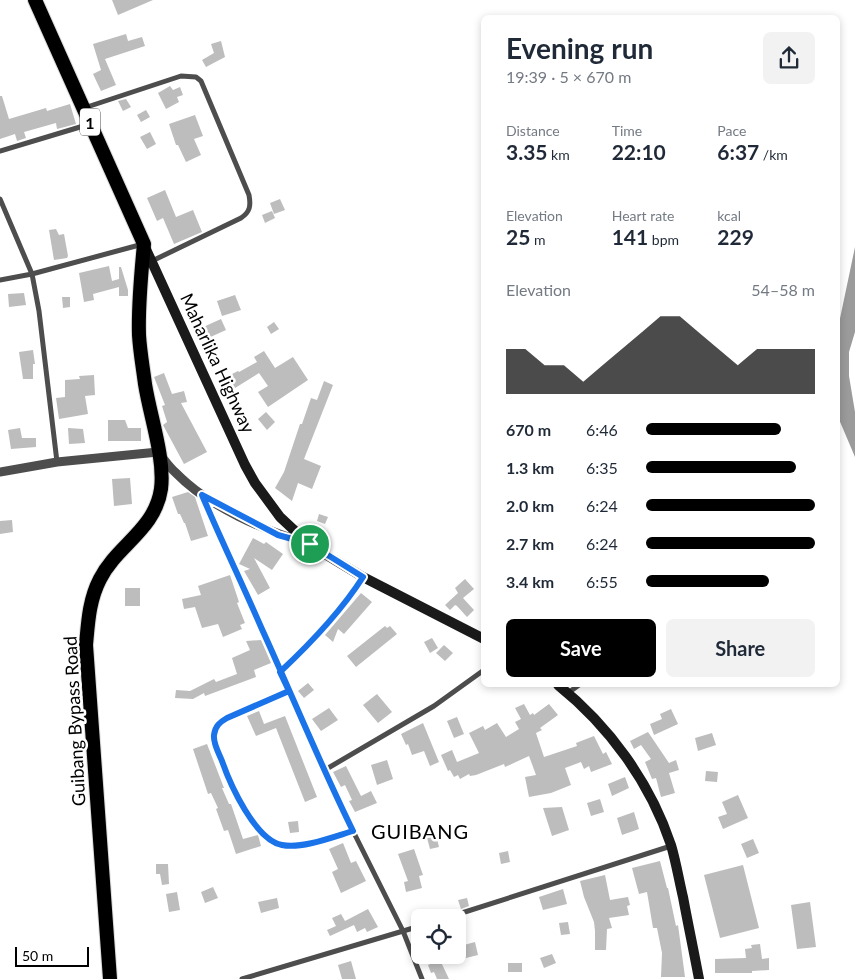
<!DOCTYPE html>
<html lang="en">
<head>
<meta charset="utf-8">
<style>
	:root { --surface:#fff; --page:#f2f2f3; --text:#1f2937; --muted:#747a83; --accent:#000 }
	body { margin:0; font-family:Lato,sans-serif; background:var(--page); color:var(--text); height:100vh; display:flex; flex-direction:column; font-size:19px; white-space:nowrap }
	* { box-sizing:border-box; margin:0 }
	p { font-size:16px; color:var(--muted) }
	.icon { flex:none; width:28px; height:28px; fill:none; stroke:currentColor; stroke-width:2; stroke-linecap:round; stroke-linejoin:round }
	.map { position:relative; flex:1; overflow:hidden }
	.sheet { position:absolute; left:481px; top:15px; width:359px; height:672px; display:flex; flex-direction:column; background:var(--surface); border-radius:8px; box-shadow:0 2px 8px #0003 }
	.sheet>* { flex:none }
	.tools { position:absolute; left:411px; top:909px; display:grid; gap:10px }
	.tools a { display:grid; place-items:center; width:55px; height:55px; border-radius:8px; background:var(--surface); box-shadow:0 2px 8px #0003; font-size:25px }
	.scale { position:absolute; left:15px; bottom:12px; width:74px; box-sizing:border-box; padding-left:5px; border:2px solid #000; border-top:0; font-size:14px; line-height:18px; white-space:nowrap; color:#000; -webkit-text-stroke:4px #fff; paint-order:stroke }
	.pin { position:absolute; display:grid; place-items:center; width:42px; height:42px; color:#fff; margin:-21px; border:2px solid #fff; border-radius:50%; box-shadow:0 1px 5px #0007 }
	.round { display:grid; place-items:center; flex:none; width:52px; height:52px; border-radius:8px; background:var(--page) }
	.headline { display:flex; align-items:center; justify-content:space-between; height:85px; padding:0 25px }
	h1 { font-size:28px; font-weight:700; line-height:38px }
	.stats { display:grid; grid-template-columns:repeat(3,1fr); gap:8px; height:85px; padding:5px 25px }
	.stats div { display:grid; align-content:center }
	.stats b { font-size:21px; font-weight:700 }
	.stats small { font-size:14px; font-weight:400 }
	.stats p { font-size:14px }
	.chart { height:140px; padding:10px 25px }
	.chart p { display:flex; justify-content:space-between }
	.chart svg { width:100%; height:90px; margin-top:5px; fill:var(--accent); opacity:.7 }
	.button { display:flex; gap:10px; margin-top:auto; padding:10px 25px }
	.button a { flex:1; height:58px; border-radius:8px; background:var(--accent); color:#fff; font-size:20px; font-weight:700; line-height:58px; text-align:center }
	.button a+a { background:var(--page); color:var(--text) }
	ul { padding:0 25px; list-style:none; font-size:16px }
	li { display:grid; grid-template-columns:80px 60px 1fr; align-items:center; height:38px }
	li i { height:12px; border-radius:6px; background:var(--accent) }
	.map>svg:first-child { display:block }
</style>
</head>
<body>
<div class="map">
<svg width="855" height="979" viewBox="0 0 855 979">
	<rect width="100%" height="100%" fill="#fff"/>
	<path fill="#9b9b9b" d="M855,247V332L849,352V376L855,412V457L838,417V328Z"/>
	<path fill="#bdbdbd" d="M112,0H153L118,15Z
		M126,34L128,41L142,37L145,46L105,59L116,85L101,91L93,74L101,70L93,44Z
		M221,41L225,57L206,67L202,60L214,53L211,44Z
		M170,86L173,90L180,87L183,95L177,97L179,102L166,109L158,93Z
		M0,96H2L9,119L46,108L47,111L70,104L76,124L57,129L56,123L24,132L26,138L17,141L15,134L0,139Z
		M126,99L131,107L123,111L118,101Z
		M146,110L150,117L141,122L137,115Z
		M195,115L203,136L194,139L201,155L186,162L178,145H176L169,124Z
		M150,132L156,144L147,149L140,137Z
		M165,190L176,217L193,210L202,232L174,244L163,218L157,221L147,198Z
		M280,199L285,210L274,214L270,203Z
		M272,211L275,218L265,223L262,215Z
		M56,229L59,235L64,234L68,256L67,258L54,260L49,230Z
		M109,266L112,281L119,279V267H121L128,290V296H119V287L93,294L94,300L84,302L79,273Z
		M24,293L26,305L9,307L8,294Z
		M235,295L241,310L222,316L217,301Z
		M62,297H70V307L63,308Z
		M221,319L226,330L206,339L201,328Z
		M274,322L279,329L271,334L267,327Z
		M33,350L35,364H33V379H23L19,352Z
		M264,351L275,368L293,357L308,380L268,407L258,392L268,386L259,373L235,388L228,376L238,371L239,372L257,362L254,357Z
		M164,373L172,394L184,391L187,402L181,403L207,452L184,464L163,425L167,422L162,406L165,405L154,377Z
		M94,375L95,395L85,396L88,414L59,419L56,398L65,397V380L80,379L79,376Z
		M324,381L333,385L304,459L321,466L312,489L298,483L292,501L275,488L284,472L300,424H302L311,398L317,400Z
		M266,412L275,422L267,430L258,419Z
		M108,420H125L128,428H141V441H108Z
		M20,428L22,438H36V447L11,449L8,430Z
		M68,428L83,429L85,443L69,444Z
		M130,478L132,504L114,506L112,479Z
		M188,492L195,497L208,536L191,541L185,523H184L180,514H178L172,497Z
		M319,514L328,517L325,524L317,521Z
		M12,520L13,532L0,534V521Z
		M253,538L264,544L266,542L283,554L272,570L254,558L270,588L258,595L244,571L250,569L239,564Z
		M230,575L239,602L237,603L245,623L240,625L242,629L223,637L218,624L202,628L195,607L184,609L182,599L201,595L198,586Z
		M465,579L474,589L463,598L474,610L467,617L457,606L455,605L450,610L445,605L458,593L455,588Z
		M125,588H140V606H125Z
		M361,593L372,602L344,634L338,629L333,642L325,635Z
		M385,626L387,628L390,626L397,634L356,667L347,656Z
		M432,638L438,648L430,653L424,642Z
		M261,640L271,663L254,670L256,677L205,696L204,693L193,699L175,698L176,690L190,691L214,679L216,682L237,674L232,658L250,650L246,641Z
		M444,645L453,653L445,661L436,653Z
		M308,683L314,690L304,698L298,691Z
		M377,694L392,712L378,723L363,705Z
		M524,704L530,715L533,713L534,715L549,704L558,715L540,728L542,730L536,733L544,757L577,746L576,743L594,736L603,754L606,752L612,764L591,772L589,766L584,769L581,762L565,768L571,785L551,793L529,797L525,777L536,775L529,756L505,767L504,764L476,775L470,776L469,774L460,779L458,775L454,777L450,770L448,771L441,755L452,750L457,762L479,753L469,733L483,726L485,730L497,723L506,737L519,729L515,722L521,719L515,708Z
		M329,708L338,720L321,731L312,719Z
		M671,709L678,724L654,735L650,724L662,719L660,714Z
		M259,711L264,724L285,716L317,797L305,802L276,728L256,736L247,716Z
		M457,717L464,734L454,738L447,721Z
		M423,723L439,762L430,766L424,751L412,755L408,744L406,745L401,734Z
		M648,732L669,763L676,760L679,770L669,773L675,793L661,797L656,778L652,779L645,762L651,759L641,745L634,749L630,741Z
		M712,733L716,745L698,751L695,738Z
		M207,744L224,788H222L229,804H231L243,839L258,835L261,846L236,854L228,830L224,831L216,809L218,808L211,793L208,794L193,749Z
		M387,760L393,779L377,785L371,765Z
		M346,766L361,796L371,791L377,803L355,812L349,801L352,800L345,785L341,787L333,772Z
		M706,771L718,772L717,782L705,781Z
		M625,777L629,788L612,796L608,784Z
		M738,795L748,818L723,829L718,817L727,814L722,802Z
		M600,799L604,812L591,816L587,803Z
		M562,807L569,830L552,836L543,808Z
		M634,812L639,829L622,835L617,818Z
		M298,821L299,832L290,833L288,822Z
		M436,835L439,847L430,849L427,838Z
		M753,839L759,853L747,858L741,844Z
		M343,843L351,863L356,861L366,881L341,893L332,872L338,869L329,849Z
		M414,849L423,875L419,876L422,888L406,892L404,882L408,881L398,854Z
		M508,851L510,862L501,864L499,853Z
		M660,861L667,888H668L676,926L678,925L685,977H661L662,953L657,928H653L647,892L639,894L632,868Z
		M156,864H168L169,884L162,885L160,874H156Z
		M743,865L759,928L720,938L704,875Z
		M605,875L610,900L628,897L630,905L627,906L629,915L609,918L612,928L607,929L606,950H595V931L594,922L584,897L580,881Z
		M213,887L218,898L205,903L201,892Z
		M563,889L567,904L543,910L539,897Z
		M177,892L180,910L169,912L166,894Z
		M277,898L279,908L261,913L258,902Z
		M467,898L469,906L461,909L458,900Z
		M810,902L816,947L797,949L791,905Z
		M368,909L378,927L367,932L365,928L357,932L354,925L330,936L327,930L336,926L332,918L341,914L345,921Z
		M568,922L570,934L561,935L559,923Z
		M475,942L478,955L458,960V949L465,947L464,945Z
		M760,944L762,959L769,958V970L752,971V973H715V959L746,958L745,949L752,948L751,945Z
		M552,954L556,963L544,968L540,958Z
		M440,960L449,979H437L434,972L431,973L428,965Z
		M351,961L356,979H342L338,965Z
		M508,963H522V972H508Z"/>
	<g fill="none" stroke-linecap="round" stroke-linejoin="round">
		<g stroke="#dbdbdb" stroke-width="16">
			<path id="trunk" d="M35,0L144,244C141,275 138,305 139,335C140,352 143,368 145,384C150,416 165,458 161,489C155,530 117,545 100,579C89,600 88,623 86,645L110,979"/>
		</g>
		<path stroke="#4d4d4d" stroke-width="4" d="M289,691L219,723C216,729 213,734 214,741C219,766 255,839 281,845C300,850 334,836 353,831"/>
		<path stroke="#4d4d4d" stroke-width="5" d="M84,108L181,76L196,77L201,81L249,195C251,206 250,212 241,218L152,261
			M0,151L90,124
			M0,199L32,274L39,311L57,462
			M0,280L32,274L143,244
			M203,497L323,771L403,931L422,979
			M281,672C311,643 340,613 363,577
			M568,693L579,685
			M323,771L434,706L484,670
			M446,918L671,846
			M242,979L420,926"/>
		<path stroke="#4d4d4d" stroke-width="9" d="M0,472L57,462L158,452C164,459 169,467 176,473C209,507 265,531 310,544"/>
		<path stroke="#1a1a1a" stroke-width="10" d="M145,247L245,465L255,483L280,517L310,545L363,577L484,639
			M558,685C609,726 650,782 671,845C676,862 679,880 683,897C688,924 694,952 699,979"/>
		<use href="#trunk" stroke="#000" stroke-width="14"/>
	</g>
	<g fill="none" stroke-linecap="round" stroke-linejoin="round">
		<g stroke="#fff" stroke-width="10">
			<path id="route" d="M310,544L278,535L202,495C221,540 242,583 261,627C292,695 320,764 353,831C333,837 302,849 282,845C255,840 230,784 222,761C219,753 213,744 214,735C215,726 220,722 227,718L289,691L280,672C311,643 340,613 363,577L310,544"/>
		</g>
		<use href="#route" stroke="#1a73e8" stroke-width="6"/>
	</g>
	<g text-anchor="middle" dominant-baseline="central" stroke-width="5" stroke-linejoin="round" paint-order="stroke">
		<rect fill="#fff" stroke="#4c4c4c" stroke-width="1" x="80" y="108.5" width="20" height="27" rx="4"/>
		<g font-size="16" font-weight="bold" fill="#000">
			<text x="90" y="122">1</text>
		</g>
		<g font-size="18" fill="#000" stroke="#fff">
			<text transform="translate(218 363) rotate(65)">Maharlika Highway</text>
			<text transform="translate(74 721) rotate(-93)">Guibang Bypass Road</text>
		</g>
		<g font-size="20" letter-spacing="1" fill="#000" stroke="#fff">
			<text x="420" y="831">GUIBANG</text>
		</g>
	</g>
</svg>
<div class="tools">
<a><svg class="icon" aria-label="locate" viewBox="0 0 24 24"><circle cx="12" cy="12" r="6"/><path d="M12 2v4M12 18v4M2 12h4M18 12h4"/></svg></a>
</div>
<div class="scale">50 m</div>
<div class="pin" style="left:310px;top:544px;background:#1e9e55"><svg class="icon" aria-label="arrive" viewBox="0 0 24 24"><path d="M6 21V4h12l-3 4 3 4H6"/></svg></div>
<section class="sheet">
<div class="headline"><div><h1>Evening run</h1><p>19:39 · 5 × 670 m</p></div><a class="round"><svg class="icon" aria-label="share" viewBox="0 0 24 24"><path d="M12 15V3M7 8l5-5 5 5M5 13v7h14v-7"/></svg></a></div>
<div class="stats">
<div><p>Distance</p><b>3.35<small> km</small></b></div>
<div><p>Time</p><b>22:10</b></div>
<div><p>Pace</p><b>6:37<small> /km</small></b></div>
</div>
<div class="stats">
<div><p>Elevation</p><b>25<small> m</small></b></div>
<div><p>Heart rate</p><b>141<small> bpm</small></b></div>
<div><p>kcal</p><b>229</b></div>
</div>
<div class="chart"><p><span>Elevation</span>54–58 m</p>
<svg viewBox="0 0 160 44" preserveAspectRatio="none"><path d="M0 44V22L10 22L20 30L30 30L40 38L50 30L60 22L70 14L80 6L90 6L100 14L110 22L120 30L130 22L140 22L150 22L160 22V44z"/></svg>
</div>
<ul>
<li><b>670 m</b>6:46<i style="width:80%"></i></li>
<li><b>1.3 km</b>6:35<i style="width:89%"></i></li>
<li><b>2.0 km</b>6:24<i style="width:100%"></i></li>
<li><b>2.7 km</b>6:24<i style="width:100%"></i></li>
<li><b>3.4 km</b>6:55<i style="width:73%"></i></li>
</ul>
<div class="button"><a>Save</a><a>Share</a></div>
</section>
</div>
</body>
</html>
